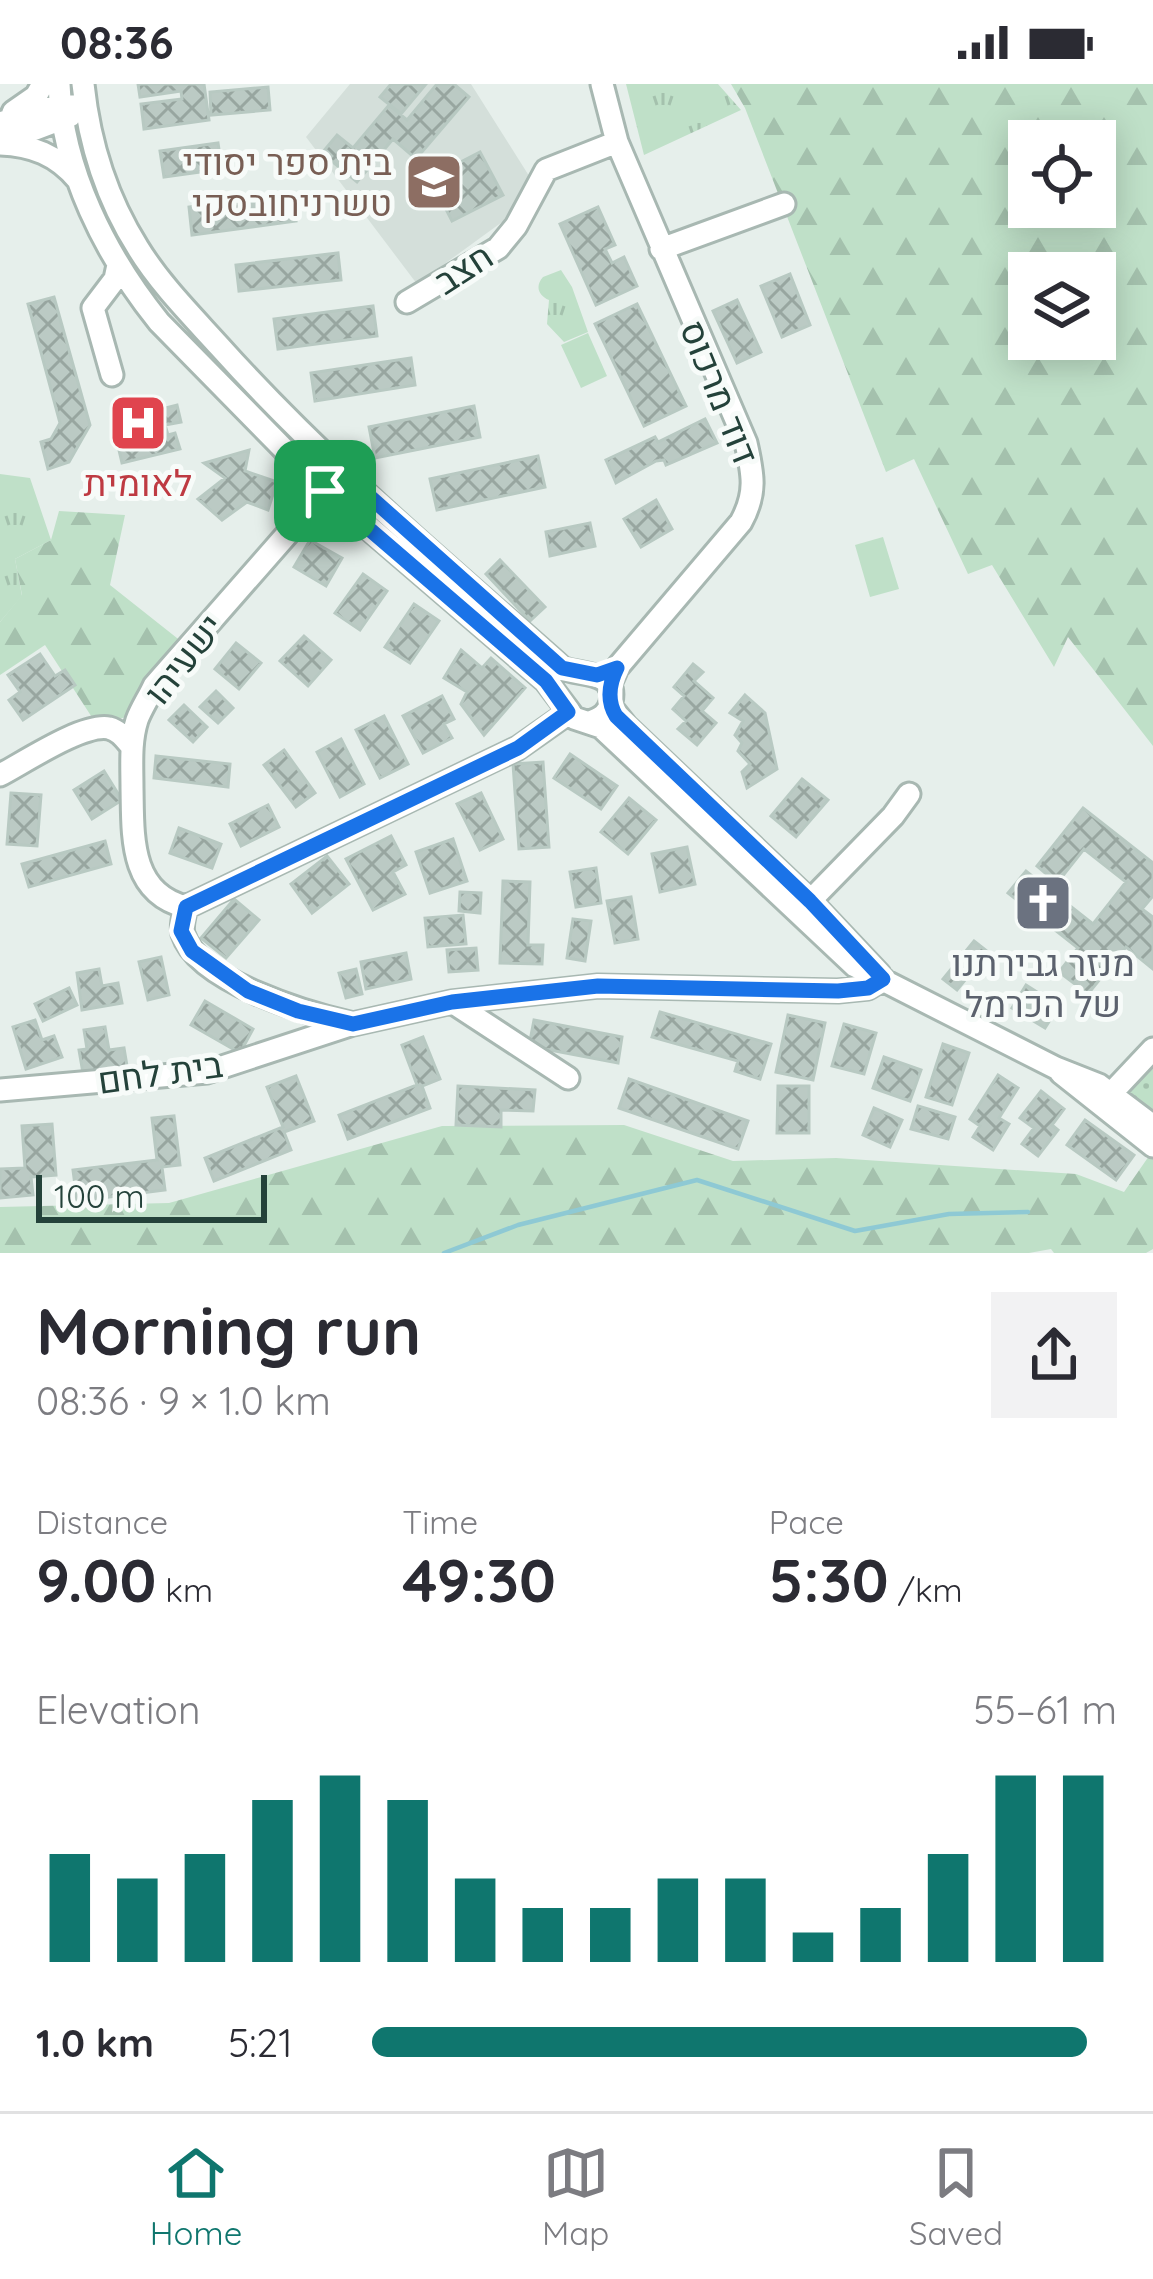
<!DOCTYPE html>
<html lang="en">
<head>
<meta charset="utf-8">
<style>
	:root { --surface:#fff; --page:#f2f2f3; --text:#2b2b33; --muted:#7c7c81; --line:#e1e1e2; --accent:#0f766e }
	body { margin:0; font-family:Quicksand,Heebo,sans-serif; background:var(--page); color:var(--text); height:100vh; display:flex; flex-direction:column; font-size:45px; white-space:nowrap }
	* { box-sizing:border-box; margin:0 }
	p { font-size:39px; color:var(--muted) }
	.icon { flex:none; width:66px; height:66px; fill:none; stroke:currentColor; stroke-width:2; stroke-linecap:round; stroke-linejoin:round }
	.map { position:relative; height:1169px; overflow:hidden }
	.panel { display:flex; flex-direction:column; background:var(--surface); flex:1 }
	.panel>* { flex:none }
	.controls { position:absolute; left:1008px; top:36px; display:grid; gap:24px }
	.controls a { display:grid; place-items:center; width:108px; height:108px; border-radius:0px; background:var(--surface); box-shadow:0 6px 30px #0003; font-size:60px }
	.scale { position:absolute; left:36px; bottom:30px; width:231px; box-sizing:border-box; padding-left:12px; border:6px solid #24423a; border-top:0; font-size:33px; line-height:42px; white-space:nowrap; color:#24423a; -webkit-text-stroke:9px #f7fbf9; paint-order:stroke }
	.pin { position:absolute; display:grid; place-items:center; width:102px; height:102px; color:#fff; margin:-51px; border-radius:24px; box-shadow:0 6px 18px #0006 }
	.round { display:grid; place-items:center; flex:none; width:126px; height:126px; border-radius:0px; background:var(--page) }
	.head { display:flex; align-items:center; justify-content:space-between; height:204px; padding:0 36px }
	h1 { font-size:66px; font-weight:800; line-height:90px }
	.metrics { display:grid; grid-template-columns:repeat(3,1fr); gap:18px; height:204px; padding:12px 36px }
	.metrics div { display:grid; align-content:center }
	.metrics b { font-size:60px; font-weight:800 }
	.metrics small { font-size:33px; font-weight:400 }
	.metrics p { font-size:33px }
	.chart { height:336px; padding:24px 36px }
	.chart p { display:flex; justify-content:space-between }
	.chart svg { width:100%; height:216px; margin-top:12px; stroke:var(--accent); stroke-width:6 }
	ul { padding:0 36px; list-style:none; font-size:39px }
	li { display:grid; grid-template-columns:192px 144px 1fr; align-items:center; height:90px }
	li i { height:30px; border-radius:15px; background:var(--accent) }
	.status { display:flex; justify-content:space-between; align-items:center; height:84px; padding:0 60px; background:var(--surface); direction:ltr }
	.status svg { height:33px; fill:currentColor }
	.dock { display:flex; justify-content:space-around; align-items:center; height:168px; border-top:3px solid var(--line); background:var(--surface); font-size:33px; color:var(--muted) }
	.dock a { display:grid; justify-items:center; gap:6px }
	.dock .active { color:var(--accent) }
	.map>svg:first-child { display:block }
</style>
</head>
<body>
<div class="status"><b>08:36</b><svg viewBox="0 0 49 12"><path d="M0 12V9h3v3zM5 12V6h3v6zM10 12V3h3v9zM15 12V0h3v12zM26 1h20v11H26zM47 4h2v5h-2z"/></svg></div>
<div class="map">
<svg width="1153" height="1169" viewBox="0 0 1153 1169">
	<defs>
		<pattern id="grass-tufts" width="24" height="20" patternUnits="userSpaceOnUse" patternTransform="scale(3)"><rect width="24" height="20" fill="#bfe0c8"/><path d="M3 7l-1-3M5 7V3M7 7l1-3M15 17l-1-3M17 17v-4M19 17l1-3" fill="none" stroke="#a4c1ad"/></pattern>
		<pattern id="forest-firs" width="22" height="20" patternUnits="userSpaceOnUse" patternTransform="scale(3)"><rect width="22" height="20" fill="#bfe0c8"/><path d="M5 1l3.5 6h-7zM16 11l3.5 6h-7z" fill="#a4c1ad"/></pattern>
		<pattern id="garden-dots" width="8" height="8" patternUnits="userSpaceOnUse" patternTransform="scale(3)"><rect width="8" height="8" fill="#bfe0c8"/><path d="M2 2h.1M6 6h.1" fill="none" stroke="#a4c1ad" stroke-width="1.8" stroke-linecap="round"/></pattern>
		<pattern id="building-cross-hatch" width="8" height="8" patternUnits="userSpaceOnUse" patternTransform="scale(3)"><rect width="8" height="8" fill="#bbcac4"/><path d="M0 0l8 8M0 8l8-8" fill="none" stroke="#98a6a0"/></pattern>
	</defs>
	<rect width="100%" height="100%" fill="#e6efeb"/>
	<path fill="#d4dfda" d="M350,0H471L531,95L524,101L513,130L417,200L306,53Z"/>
	<path fill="url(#grass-tufts)" d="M626,0H718L741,26L644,71Z
		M561,186L572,203L588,248L564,258L547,240L549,216C538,211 535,202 543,193Z
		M0,390L30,394L51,456L15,475L22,512L0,538Z"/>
	<path fill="url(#forest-firs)" fill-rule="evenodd" d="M731,0H1153V662L1068,553L1054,583L992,481L968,490L914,375L886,388L745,24ZM1029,57H1095V123H1029ZM1029,189H1095V255H1029Z
		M59,427L125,431L110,501L182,558L129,633L95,638L45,561L0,591V538L22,511L15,475L51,456Z
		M624,1041L733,1077L836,1074L1076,1090L1124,1108L1149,1072L1153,1074V1165L1146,1169H1054L1051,1165L1029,1169H0V1123L169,1119L442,1042Z"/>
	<path fill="url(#garden-dots)" d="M1153,974V1031L1120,1005Z"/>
	<path fill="#bfe0c8" d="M588,249L607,292L581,304L561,261Z
		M883,453L899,505L870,513L855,461Z"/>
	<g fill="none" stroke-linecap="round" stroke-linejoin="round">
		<path stroke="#8ec9d4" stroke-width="4.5" d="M444,1169L518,1141L697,1096L855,1147L949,1130L1028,1128"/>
	</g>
	<path fill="url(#building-cross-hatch)" stroke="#b8c9c2" stroke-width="3" d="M138,0H204L209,36L144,45L141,20L182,15L181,7L140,13Z
		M391,0H426L401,30L380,13Z
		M437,0H454L469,13L416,75L393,55L357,98L322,69L337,51L353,64L389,21L407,36Z
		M268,3L270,26L211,31L210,8Z
		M218,59L222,85L164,93L160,67Z
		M480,68L503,111L452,137L430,94Z
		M292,109L296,137L192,151L189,123Z
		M598,123L615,161L605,165L612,179L624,173L637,202L596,221L560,140Z
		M338,169L341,196L239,207L236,181Z
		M790,190L810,241L782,253L761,202Z
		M54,213L90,341L69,378L48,385L41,358L51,355L60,339L28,220Z
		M737,216L761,268L737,279L713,227Z
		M637,220L686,322L644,342L595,240Z
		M373,222L377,252L278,265L274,235Z
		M411,274L415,301L315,317L311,289Z
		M177,321L181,338L165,341L168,351L175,349L180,365L122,379L118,362L132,359L130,351L122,353L118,336Z
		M474,322L480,353L375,374L369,343Z
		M705,335L717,359L666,381L664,376L656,377L616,399L606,376L655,353L658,358Z
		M249,366L245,387L277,398L268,426L247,418L222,436L198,415L225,394L204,379Z
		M538,372L545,403L437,426L430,395Z
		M656,416L672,445L641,463L624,435Z
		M590,439L595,462L550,472L546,448Z
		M310,456L342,474L326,502L294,483Z
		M500,476L545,523L530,537L486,490Z
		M363,490L387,507L360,546L335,529Z
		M414,520L439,537L410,579L385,563Z
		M304,552L331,576L308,602L280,577Z
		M236,559L261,579L239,605L215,585Z
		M461,566L482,584L491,574L525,604L484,651L461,620L467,608L444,594Z
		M40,570L55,592L65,586L75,601L23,636L9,616L20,608L8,591Z
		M693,580L703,588L694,597L713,614L702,627L716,639L697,661L678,645L686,637L673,625L684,612L674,603Z
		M216,607L233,624L218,639L200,623Z
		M745,611L765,629L777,685L747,704L742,688L750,680L738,667L742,659L735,651L743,637L730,629Z
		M442,612L454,635L444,640L452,654L423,669L403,632Z
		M184,621L207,643L193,658L169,636Z
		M384,632L408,680L380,694L356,646Z
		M341,655L364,700L340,713L317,668Z
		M284,666L315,709L296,723L264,681Z
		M570,670L617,702L601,725L554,694Z
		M156,672L230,680L228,703L154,694Z
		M543,678L549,763L519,765L513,680Z
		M104,687L122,716L92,735L74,706Z
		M802,695L828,716L796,753L771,732Z
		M11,709L41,711L37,762L7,760Z
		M481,709L503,755L480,766L457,720Z
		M629,714L656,736L628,770L601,748Z
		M268,721L279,743L241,762L230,740Z
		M1083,724L1153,779V812L1142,825L1153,833V885L1126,863L1088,910L1059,888L1078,864L1008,809L1026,787L1093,840L1126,798L1084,765L1057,799L1037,782Z
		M179,744L221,760L212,784L170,769Z
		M391,752L406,781L393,788L405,810L373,826L346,775Z
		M453,755L467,797L430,809L416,768Z
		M105,757L111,780L29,803L22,780Z
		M687,763L695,800L660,808L652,770Z
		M327,772L349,800L312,829L291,800Z
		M596,784L601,819L576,823L570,788Z
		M503,797L530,798L528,861H543L542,880L500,879Z
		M460,808L481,809L480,829L459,827Z
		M631,813L638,855L615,859L607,817Z
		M234,815L259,836L226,874L201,854Z
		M463,831L466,860L428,863L425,834Z
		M573,835L591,837L585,877L567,874Z
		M974,857L988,868L957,906L943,895Z
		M476,864L478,886L449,888L447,866Z
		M406,869L411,895L366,905L361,878Z
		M161,873L169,911L148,916L139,878Z
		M99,885L102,902L118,899L122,919L82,926L77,889Z
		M356,885L362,910L346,914L339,889Z
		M1026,901L1059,922L1045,944L1012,924Z
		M69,904L77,921L43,937L35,920Z
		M205,917L253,945L240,969L191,941Z
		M660,928L771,960L760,995L735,987L738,977L652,953Z
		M788,931L825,939L813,996L776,988Z
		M35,936L42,956L54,952L62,973L26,985L13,943Z
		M534,936L622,953L618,979L529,962Z
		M844,940L876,949L864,990L832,982Z
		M105,943L109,966L124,964L127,982L83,989L79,966L87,965L84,946Z
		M423,953L440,995L422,1002L430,1024L348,1055L339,1031L417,1001L402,961Z
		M943,960L969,969L952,1021L926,1013Z
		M884,973L921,986L910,1017L873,1004Z
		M998,991L1018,1004L999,1034L1009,1040L993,1066L973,1053L980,1042L970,1035Z
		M296,992L314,1037L284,1048L291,1066L214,1097L205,1074L283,1043L267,1003Z
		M629,995L748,1037L738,1065L619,1024Z
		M458,1002L535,1006L533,1027L501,1026V1043L456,1041Z
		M778,1002H809V1049H777Z
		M1041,1007L1064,1025L1052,1041L1058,1046L1038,1072L1022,1060L1034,1044L1020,1034Z
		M918,1022L955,1033L948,1055L911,1045Z
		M874,1024L902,1036L890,1063L863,1051Z
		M174,1032L180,1081L162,1083L165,1106L77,1117L73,1086L157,1076L152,1034Z
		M1085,1036L1134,1071L1116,1096L1067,1061Z
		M52,1040L56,1091L31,1093L33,1111L0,1114V1085L25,1084L22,1042Z"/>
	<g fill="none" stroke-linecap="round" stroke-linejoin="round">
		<g stroke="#a8b8b2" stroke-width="27">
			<path id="minor" d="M59,0C62,86 106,172 159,238L325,407L546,597L574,634L601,643L855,882L1056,984L1099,1001L1153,1042
				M83,0C89,58 107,115 138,164C160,200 192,232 220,263C325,380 445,480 562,584C580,592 618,586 611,618C608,630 601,634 590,638
				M602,0L617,58L746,359C753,390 757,409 741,438L617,584L609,602
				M13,28L36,12L43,0
				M0,39L60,21L73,22
				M4,57L70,32
				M0,60C32,61 57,71 78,96
				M661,165L784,120
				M407,218L498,164L516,142L546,86L617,58
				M112,291L93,224L115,195L118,181
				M610,622L626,642L810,817L879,890
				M0,691C25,678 83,639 109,644C120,647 125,655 132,663
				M810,817L893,732L909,710
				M186,823C129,809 133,751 132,704C132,681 130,658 137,636C141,625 149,613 154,602L325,407L335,404
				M186,823L518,664L568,629
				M186,823C184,831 181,842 183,850C198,898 309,930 353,940
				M452,918L568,994
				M1061,989L1153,1062
				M0,1006L207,988L353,940L452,918L598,902L838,907L868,904L883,895
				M1104,1017L1153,965"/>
		</g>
		<use href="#minor" stroke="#fff" stroke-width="21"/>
	</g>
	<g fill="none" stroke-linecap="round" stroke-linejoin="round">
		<g stroke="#fff" stroke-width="24">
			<path id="route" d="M345,402L359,403L562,584L597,591L617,584C609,600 607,617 616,632L810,817L883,895L868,904L838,907L598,902L452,918L353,940L298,927L248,907L192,867L181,847L186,823L518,664L568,628L546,597L325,407Z"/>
		</g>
		<use href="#route" stroke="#1a73e8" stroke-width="15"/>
	</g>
	<defs>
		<g id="school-square" transform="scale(3)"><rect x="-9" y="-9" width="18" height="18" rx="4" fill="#8d6e63" stroke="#f7fbf9"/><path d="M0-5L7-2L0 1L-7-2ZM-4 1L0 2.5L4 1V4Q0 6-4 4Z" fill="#fff"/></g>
		<g id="hospital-square" transform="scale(3)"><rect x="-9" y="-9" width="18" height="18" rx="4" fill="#e0444e" stroke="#f7fbf9"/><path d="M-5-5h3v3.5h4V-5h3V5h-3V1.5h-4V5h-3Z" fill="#fff"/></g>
		<g id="church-square" transform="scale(3)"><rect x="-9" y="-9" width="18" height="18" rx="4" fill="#6b7280" stroke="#f7fbf9"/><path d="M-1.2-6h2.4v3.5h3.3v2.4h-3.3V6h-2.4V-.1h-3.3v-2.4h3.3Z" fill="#fff"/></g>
	</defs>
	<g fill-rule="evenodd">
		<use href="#school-square" x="434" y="98"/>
		<use href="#hospital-square" x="138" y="339"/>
		<use href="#church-square" x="1043" y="819"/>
	</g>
	<g text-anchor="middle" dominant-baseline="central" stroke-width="10" stroke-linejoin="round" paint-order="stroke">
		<g font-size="36" fill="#785e54" stroke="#f7fbf9" text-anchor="end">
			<text x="392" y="77">בית ספר יסודי<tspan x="392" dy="41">טשרניחובסקי</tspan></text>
		</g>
		<g font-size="36" fill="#24423a" stroke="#f7fbf9">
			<text transform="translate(463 184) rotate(-33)">חצב</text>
			<text transform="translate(720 308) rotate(68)">דוד מרכוס</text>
			<text transform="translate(183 575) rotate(-52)">ישעיהו</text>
			<text transform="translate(160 988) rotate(-8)">בית לחם</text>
		</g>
		<g font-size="36" fill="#be3a42" stroke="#f7fbf9">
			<text x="138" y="398">לאומית</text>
		</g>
		<g font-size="36" fill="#5b616d" stroke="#f7fbf9">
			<text x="1043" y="878">מנזר גבירתנו<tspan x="1043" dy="41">של הכרמל</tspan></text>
		</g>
	</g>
</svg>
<div class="controls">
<a><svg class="icon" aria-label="locate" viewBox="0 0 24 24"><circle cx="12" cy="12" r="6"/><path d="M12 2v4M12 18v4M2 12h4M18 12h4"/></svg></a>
<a><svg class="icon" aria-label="layers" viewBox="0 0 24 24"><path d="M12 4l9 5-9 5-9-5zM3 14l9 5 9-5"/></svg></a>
</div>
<div class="scale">100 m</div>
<div class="pin" style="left:325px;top:407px;background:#1e9e55"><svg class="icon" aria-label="arrive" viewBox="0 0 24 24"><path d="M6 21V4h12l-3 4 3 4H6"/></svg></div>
</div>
<section class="panel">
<div class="head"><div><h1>Morning run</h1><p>08:36 · 9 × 1.0 km</p></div><a class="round"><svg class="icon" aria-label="share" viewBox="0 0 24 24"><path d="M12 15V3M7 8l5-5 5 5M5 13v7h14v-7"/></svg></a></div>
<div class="metrics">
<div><p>Distance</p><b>9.00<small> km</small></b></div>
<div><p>Time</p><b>49:30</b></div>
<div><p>Pace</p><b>5:30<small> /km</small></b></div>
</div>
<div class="chart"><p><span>Elevation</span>55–61 m</p>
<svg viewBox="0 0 160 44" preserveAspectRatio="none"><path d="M5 44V22M15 44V27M25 44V22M35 44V11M45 44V6M55 44V11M65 44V27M75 44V33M85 44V33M95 44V27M105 44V27M115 44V38M125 44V33M135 44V22M145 44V6M155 44V6"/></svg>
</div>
<ul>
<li><b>1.0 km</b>5:21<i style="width:96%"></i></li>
</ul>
</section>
<nav class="dock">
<a class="active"><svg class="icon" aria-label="home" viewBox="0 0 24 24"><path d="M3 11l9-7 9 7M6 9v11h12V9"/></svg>Home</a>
<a><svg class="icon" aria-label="map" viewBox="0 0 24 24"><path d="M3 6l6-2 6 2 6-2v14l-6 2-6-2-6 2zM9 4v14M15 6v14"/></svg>Map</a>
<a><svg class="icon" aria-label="saved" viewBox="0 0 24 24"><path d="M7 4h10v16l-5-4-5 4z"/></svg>Saved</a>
</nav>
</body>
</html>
